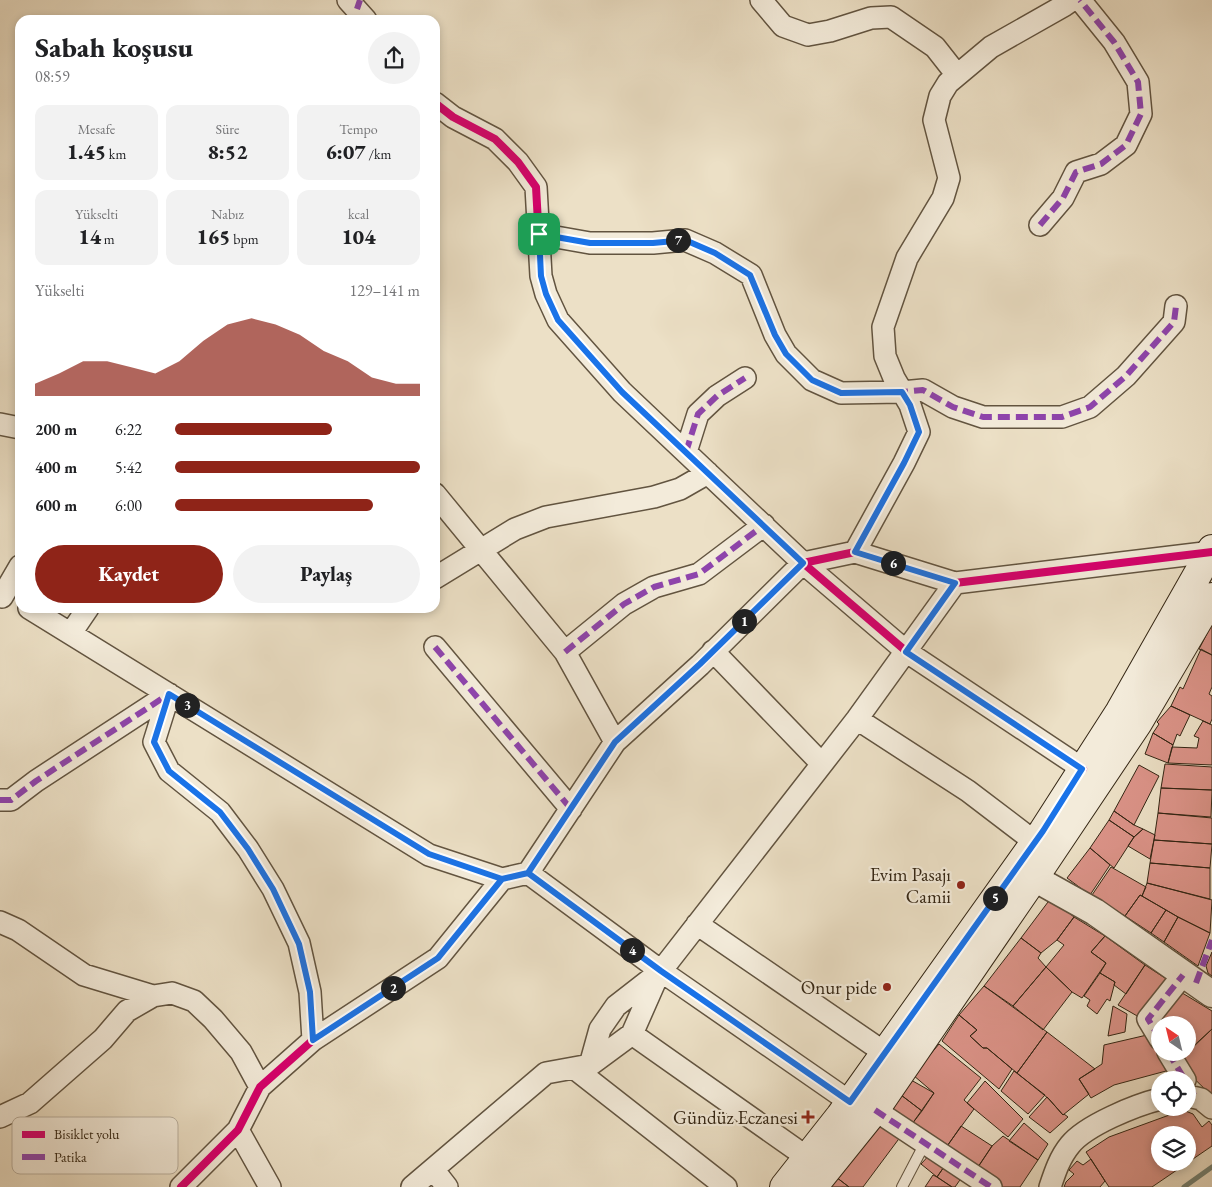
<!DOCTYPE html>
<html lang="tr">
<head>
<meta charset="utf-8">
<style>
	:root { --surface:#fff; --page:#f2f2f2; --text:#202124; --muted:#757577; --accent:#8f2418 }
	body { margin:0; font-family:"EB Garamond",serif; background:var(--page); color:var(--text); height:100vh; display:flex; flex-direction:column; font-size:19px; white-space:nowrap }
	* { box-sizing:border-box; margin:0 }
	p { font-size:16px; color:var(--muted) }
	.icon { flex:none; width:28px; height:28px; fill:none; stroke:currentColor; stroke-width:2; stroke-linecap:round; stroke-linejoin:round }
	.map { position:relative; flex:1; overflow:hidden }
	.details { position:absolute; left:15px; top:15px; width:425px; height:598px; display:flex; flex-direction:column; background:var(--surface); border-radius:15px; box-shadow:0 2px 8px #0003 }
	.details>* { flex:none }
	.needle { width:32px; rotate:325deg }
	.controls { position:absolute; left:1151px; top:1016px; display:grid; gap:10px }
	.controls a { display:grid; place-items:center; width:45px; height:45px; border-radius:50%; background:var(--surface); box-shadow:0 2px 8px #0003; font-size:25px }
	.pin { position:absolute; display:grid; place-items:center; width:42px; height:42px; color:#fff; margin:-21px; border-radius:10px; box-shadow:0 2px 8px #0006 }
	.km { position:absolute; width:25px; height:25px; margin:-12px; border-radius:50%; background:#222; color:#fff; font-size:14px; line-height:25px; text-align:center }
	.round { display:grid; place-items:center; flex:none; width:52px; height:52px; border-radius:26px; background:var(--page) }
	.overview { display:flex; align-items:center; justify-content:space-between; height:85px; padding:0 20px }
	h1 { font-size:28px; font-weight:800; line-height:38px }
	.figures { display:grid; grid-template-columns:repeat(3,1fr); gap:8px; height:85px; padding:5px 20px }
	.figures div { display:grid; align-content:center; border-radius:12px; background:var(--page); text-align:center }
	.figures b { font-size:21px; font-weight:800 }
	.figures small { font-size:14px; font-weight:400 }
	.figures p { font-size:14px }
	.chart { height:140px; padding:10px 20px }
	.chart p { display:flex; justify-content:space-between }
	.chart svg { width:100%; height:90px; margin-top:5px; fill:var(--accent); opacity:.7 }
	.action { display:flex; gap:10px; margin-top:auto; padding:10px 20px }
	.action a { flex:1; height:58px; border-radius:30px; background:var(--accent); color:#fff; font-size:20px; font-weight:800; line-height:58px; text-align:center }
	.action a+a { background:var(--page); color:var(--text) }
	ul { padding:0 20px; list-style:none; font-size:16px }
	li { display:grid; grid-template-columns:80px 60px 1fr; align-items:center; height:38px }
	li i { height:12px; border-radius:6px; background:var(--accent) }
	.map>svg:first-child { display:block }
</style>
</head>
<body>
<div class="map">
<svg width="1212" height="1187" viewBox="0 0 1212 1187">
	<rect width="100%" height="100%" fill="#ece0c6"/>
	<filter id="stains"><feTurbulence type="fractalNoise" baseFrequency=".004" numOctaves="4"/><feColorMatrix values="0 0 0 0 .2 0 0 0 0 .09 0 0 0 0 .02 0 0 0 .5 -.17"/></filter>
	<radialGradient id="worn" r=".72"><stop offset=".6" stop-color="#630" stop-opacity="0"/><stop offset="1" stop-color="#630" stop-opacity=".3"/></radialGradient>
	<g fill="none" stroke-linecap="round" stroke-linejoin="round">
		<path stroke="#718174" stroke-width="5" d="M1184,1187L1212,1167"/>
	</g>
	<path fill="#db9388" stroke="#342614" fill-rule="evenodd" d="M1212,624V655L1199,649Z
		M1201,649L1212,655V687L1209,694L1212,696V719L1210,724L1171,706L1180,687L1183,689Z
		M1171,706L1190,715L1180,736L1177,734L1173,745L1153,733L1159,724L1157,722Z
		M1203,721L1212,725V765L1168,763L1172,747L1197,748L1199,738L1194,736Z
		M1153,733L1173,745L1168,763L1145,754Z
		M1165,764L1212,767V790L1161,788Z
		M1139,765L1159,776L1134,825L1114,811Z
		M1161,788L1212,790L1211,817L1158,813Z
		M1114,811L1134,825L1143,829L1134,837L1109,820Z
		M1158,813L1212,818V844L1154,840Z
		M1109,820L1134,837L1114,868L1090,848Z
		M1143,829L1155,835L1150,859L1128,846L1134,837Z
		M1154,840L1212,844L1210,868L1150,863Z
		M1090,848L1110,865L1090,895L1067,878Z
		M1150,863L1210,868V899L1147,883Z
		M1111,867L1146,887L1142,896L1140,895L1125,916L1092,895Z
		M1147,883L1212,900L1210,933L1178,917L1142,896Z
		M1140,895L1166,910L1151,933L1125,916Z
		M1051,898L1074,917L1057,940L1041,953L1021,938Z
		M1166,910L1178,917L1164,942L1151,933Z
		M1074,917L1105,936L1091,952L1106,963L1082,998L1072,992L1046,967L1064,945L1057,940Z
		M1178,917L1210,933L1198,966L1164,942Z
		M1105,936L1145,965L1126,994L1114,985L1115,982L1100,973L1106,963L1091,952Z
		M1021,938L1041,953L1038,958L1046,967L1013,1006L984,986Z
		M1212,952V976L1208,973L1206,966Z
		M1145,965L1168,980L1139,1017L1118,1005Z
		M1046,967L1072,992L1043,1030L1013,1006Z
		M1100,973L1115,982L1110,1001L1107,999L1097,1014L1087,1006L1090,1000L1084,996Z
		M984,986L1047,1032L1017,1073L987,1048H983L970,1036L977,1030L959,1015Z
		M1179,991L1212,1011V1029L1188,1051V1025H1160L1156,1022Z
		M1113,1006L1127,1014L1125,1032L1108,1036Z
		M959,1015L977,1030L970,1036L983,1048H987L1012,1069L999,1089L942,1041Z
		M1212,1029V1096L1177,1062L1178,1059L1188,1052Z
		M1047,1032L1095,1069L1079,1079L1089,1094L1063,1115L1049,1099L1017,1073Z
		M1147,1035L1159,1053L1166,1071L1114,1085L1091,1098L1079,1079L1102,1064L1104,1045Z
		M939,1044L981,1078L964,1100L974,1109L944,1150L912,1124L934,1093L913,1075Z
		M1014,1071L1045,1095L1028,1114L1001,1091Z
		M911,1080L934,1093L922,1111L901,1095Z
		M985,1081L1023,1119L1008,1137L967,1103Z
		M901,1095L922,1111L912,1124L889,1108Z
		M1047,1097L1063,1115L1064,1114L1068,1117L1050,1133L1029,1117Z
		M1183,1110L1193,1114L1202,1127L1209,1121L1212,1125V1146L1152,1187H1109L1086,1152L1109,1137ZM1160,1135H1188V1162H1160Z
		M879,1120L901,1136L863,1187H849L836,1177Z
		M1024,1123L1048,1144L1038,1160L1009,1141Z
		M961,1126L992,1146L976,1170L946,1148Z
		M1003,1136L1038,1160L1020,1187H1002L976,1170L992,1146Z
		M932,1152L946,1164L937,1177L921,1164Z
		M1091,1159L1105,1181L1100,1187H1064L1066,1182L1074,1174L1069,1170L1077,1161L1083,1165Z
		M946,1164L962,1177L955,1187H952L937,1177Z
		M933,1175L937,1177L952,1187H925Z
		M836,1177L849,1187H829Z"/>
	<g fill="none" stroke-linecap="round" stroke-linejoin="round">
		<g stroke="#625440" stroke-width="12">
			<path id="service" d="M902,1187L925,1143"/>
		</g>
		<g stroke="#625440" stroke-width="24">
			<path id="minor" d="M348,0L366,20
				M761,0L783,26L808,35L830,31L871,18L891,17L935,47L957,75
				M435,103L453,117L495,139L518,162L536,187L541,276L546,294L558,320L622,392L803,563L907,652L1083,769
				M1040,225L1063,198L1076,172L1101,164L1126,145L1141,114L1138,82L1114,42L1080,0
				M539,234L590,243H653L685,240L715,253L751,275L775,335L786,354L812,380L841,393L902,392L923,390L953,407L983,417H1062L1090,407L1126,376L1174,322L1176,306
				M0,424L20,428
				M686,452L698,414L717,396L745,378
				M435,494L565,652L615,742
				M855,552L904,463L919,432L910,405L894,378L885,356L883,327L907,258L943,198L949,178L934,120L940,96L948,83L991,47L1065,5L1072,0
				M435,578L515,529L546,517L654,497L680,489L708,473
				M2,597L20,566
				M29,608L429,855L502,879
				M71,633L88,608
				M435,647L571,809
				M713,651L822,764
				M565,652L624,604L654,587L699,574L764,525
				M857,719L968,791L1035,842
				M0,800H11L36,781L169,694L154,742L169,771L220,812L248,849L273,889L299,943L310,992L313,1040
				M528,873L661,971L850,1102
				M0,922L18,930L84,975L153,996L172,993L194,1001L213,1019L241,1052L260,1087
				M697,924L885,1053
				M632,1034L808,1158
				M1160,1039L1148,1019L1183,975
				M1168,1052L1185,1080
				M590,1065L600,1029L616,1006L661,971L857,719L955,583
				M574,1068L726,1187
				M1188,1096L1201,1099L1212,1108
				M875,1110L991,1187
				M0,1117L30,1103L103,1039L127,1011L153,996
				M238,1130L270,1187
				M433,1169L447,1187
				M181,1187L238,1130L260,1087L313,1040L438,958L502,879L528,873L615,742L700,665L803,563L855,552L955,583L1212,552
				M412,1187L546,1073L590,1065L632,1034L658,975
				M1050,1187C1055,1172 1060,1157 1070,1145C1086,1125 1136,1105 1160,1099"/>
		</g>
		<g stroke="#625440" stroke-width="29">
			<path id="tertiary" d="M1019,865L1034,878L1095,912L1212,994"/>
		</g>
		<g stroke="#342614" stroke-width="30">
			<path id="secondary" d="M784,1187L840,1116L1043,831L1120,711L1212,549
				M813,1187L875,1110L1034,878L1138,723L1212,597"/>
		</g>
		<use href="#service" stroke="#f3ebda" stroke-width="10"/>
		<use href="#minor" stroke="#f3ebda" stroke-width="21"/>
		<use href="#tertiary" stroke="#f3ebda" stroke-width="26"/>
		<use href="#secondary" stroke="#f3ebda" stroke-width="28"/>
		<path stroke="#8e44ad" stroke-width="6" stroke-dasharray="12 6" stroke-linecap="butt" d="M357,9L360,0
			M1040,225L1063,198L1076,172L1101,164L1126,145L1141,114L1138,82L1114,42L1080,0
			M539,234L590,243H653L685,240L715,253L751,275L775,335L786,354L812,380L841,393L902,392L923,390L953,407L983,417H1062L1090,407L1126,376L1174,322L1176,306
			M686,452L698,414L717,396L745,378
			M435,647L571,809
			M565,652L624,604L654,587L699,574L764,525
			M0,800H11L36,781L169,694L154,742L169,771L220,812L248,849L273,889L299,943L310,992L313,1040
			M1196,983L1212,940
			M1160,1039L1148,1019L1183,975
			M1168,1052L1185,1080
			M1188,1085L1195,1097
			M875,1110L991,1187"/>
		<g stroke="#f3ebda" stroke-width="11">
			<path id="cycleway" d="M435,103L453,117L495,139L518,162L536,187L541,276L546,294L558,320L622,392L803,563L907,652L1083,769
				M181,1187L238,1130L260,1087L313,1040L438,958L502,879L528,873L615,742L700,665L803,563L855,552L955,583L1212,552"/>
		</g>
		<use href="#cycleway" stroke="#d6006c" stroke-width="8"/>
	</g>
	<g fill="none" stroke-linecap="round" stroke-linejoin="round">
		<g stroke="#fff" stroke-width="10">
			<path id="route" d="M539,234L541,276L546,294L558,320L622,392L803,563L700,664L615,742L528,873L502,879L438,958L313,1040L310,992L299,944L273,889L248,849L220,812L169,771L154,742L169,694L429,854L502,879L528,873L661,971L850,1102L1043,831L1082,769L906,652L955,583L855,552L904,463L919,432L910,405L902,392L841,393L812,380L786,354L775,335L750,275L715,253L685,240L653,243H590L539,234"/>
		</g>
		<use href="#route" stroke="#1a73e8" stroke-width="6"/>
	</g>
	<g fill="#8f2418" stroke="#f3ebda" stroke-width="2">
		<circle cx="961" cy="885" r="5"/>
		<circle cx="887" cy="987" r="5"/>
		<path d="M805.5 1109.5h5v5h5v5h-5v5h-5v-5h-5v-5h5z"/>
	</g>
	<g text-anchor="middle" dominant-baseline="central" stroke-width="4.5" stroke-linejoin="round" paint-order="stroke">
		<g font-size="19" fill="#342614" stroke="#f3ebda" text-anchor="end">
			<text x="951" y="874">Evim Pasajı<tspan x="951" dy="22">Camii</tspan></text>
			<text x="877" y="987">Onur pide</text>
			<text x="798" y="1117">Gündüz Eczanesi</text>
		</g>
	</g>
	<rect x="12" y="1117" width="166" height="57" rx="8" fill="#f3ebda" stroke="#bab09f" stroke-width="1"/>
	<rect x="22" y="1131" width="23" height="7" fill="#d6006c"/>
	<rect x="22" y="1154" width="23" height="6" fill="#8e44ad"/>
	<g font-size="14" fill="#342614">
		<text x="54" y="1139">Bisiklet yolu</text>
		<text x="54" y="1162">Patika</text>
	</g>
	<rect width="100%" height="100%" filter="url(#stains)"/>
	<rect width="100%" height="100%" fill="url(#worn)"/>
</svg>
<div class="controls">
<a><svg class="needle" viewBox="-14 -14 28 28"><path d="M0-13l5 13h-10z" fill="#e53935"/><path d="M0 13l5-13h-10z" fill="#757577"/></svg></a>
<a><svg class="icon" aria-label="locate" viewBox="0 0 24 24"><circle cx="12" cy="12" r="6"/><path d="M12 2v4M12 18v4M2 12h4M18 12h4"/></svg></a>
<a><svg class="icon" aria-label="layers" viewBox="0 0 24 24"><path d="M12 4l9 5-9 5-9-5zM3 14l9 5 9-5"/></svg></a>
</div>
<div class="pin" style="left:539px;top:234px;background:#1e9e55"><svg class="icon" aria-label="arrive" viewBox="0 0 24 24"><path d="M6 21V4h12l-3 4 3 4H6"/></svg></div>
<b class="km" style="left:744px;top:621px">1</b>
<b class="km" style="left:393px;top:988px">2</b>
<b class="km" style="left:187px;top:705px">3</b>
<b class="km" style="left:632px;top:950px">4</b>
<b class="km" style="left:995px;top:898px">5</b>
<b class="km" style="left:893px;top:563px">6</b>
<b class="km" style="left:678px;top:240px">7</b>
<section class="details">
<div class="overview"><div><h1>Sabah koşusu</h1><p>08:59</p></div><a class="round"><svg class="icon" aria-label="share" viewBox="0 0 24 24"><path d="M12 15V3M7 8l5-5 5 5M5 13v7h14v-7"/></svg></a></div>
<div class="figures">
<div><p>Mesafe</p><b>1.45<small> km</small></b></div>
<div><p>Süre</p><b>8:52</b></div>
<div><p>Tempo</p><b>6:07<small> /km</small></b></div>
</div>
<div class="figures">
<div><p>Yükselti</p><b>14<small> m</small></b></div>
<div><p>Nabız</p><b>165<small> bpm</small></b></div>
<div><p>kcal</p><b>104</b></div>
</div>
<div class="chart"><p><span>Yükselti</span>129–141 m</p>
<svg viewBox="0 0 160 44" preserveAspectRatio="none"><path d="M0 44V38L10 33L20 27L30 27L40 30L50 33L60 27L70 17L80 9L90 6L100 9L110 14L120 22L130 27L140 35L150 38L160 38V44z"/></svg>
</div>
<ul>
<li><b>200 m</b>6:22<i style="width:64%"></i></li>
<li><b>400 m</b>5:42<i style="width:100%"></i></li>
<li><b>600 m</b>6:00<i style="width:81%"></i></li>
</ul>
<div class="action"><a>Kaydet</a><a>Paylaş</a></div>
</section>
</div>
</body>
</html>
